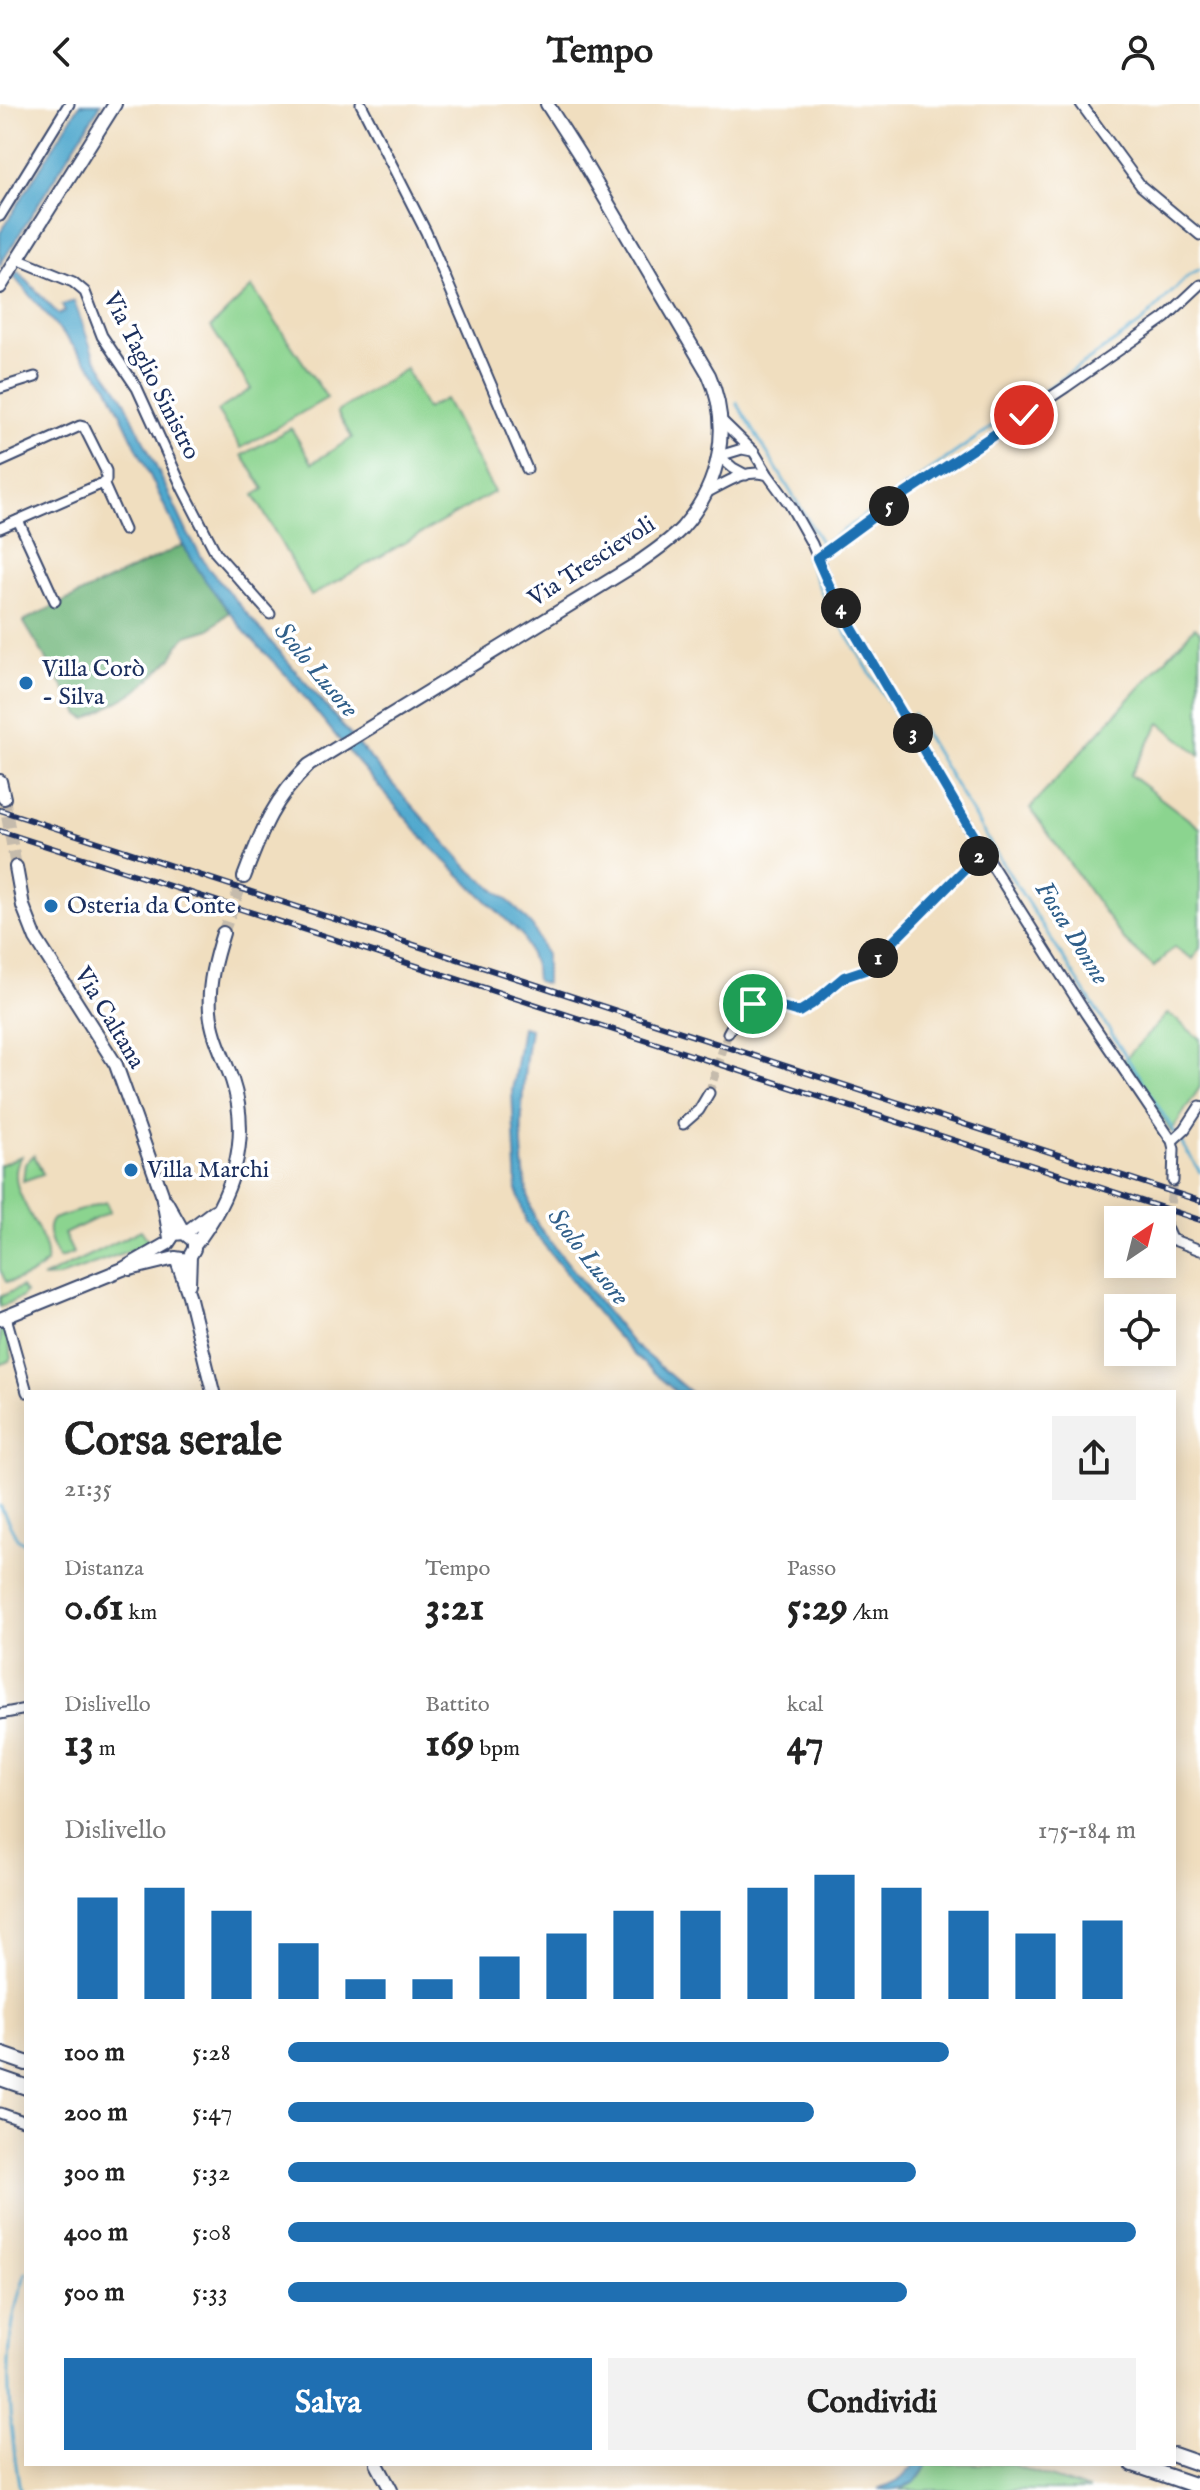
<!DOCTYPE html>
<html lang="it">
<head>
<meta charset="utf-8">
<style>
	:root { --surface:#fff; --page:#f2f2f2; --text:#222; --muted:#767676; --accent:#1f6fb2 }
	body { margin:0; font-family:"IM FELL English",serif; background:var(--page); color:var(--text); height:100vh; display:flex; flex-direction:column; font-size:30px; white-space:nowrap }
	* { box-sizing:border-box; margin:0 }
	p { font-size:26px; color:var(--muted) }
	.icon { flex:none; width:44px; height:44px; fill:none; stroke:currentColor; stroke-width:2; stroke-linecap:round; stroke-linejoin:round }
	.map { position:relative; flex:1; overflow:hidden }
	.side { position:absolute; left:24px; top:1286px; width:1152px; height:1076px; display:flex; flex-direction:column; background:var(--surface); border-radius:0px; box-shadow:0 4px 20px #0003 }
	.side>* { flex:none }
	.needle { width:52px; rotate:35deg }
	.buttons { position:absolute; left:1104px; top:1102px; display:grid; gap:16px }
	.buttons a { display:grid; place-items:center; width:72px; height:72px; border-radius:0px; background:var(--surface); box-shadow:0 4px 20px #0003; font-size:40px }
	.pin { position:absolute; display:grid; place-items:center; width:68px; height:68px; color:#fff; margin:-34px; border:4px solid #fff; border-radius:50%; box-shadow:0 2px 8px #0007 }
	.km { position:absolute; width:40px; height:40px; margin:-20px; border-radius:50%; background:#222; color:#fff; font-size:22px; line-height:40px; text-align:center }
	.round { display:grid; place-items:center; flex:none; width:84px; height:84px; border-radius:0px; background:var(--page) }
	.headline { display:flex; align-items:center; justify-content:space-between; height:136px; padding:0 40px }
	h1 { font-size:44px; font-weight:700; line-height:60px }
	.stats { display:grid; grid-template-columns:repeat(3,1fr); gap:12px; height:136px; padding:8px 40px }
	.stats div { display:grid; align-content:center }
	.stats b { font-size:40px; font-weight:700 }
	.stats small { font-size:22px; font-weight:400 }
	.stats p { font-size:22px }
	.chart { height:224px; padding:16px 40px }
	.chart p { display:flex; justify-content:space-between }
	.chart svg { width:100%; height:144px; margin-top:8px; stroke:var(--accent); stroke-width:6 }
	.action { display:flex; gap:16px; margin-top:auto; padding:16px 40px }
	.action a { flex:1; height:92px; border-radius:0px; background:var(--accent); color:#fff; font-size:32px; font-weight:700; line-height:92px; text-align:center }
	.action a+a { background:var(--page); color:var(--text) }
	ul { padding:0 40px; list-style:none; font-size:26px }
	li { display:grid; grid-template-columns:128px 96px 1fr; align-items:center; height:60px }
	li i { height:20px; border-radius:10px; background:var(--accent) }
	header { display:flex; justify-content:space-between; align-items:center; height:104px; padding:0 40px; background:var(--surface); font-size:36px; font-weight:700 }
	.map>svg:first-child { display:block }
</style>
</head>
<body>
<header><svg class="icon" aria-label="back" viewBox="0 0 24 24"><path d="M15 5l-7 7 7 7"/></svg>Tempo<svg class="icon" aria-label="person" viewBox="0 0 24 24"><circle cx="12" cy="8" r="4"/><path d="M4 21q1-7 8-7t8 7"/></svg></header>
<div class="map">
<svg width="1200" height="2386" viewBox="0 0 1200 2386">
	<rect width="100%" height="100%" fill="#fff"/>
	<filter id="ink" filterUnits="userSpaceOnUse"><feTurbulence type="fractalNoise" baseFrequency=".0125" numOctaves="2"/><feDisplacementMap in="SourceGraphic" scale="16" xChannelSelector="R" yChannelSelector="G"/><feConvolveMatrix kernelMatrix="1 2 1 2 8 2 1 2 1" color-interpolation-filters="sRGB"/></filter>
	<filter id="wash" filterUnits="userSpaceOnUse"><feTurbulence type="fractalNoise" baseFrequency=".006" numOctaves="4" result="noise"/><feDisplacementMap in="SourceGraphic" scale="32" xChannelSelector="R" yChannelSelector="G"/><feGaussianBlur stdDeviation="1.8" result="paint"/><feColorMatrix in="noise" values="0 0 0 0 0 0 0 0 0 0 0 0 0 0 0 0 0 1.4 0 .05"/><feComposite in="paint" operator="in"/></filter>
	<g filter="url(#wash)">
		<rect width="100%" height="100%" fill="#f0debf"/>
		<path fill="#8bd48f" stroke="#538276" stroke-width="2" d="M252,183L327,294L241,344L217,307L251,285L211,223Z
			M406,265L426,305L445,295L494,388L311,492L254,391L264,385L242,351L291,324L312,359L352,334L337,308Z
			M1195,523L1200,528V651L1160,619L1130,671L1200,724V844L1193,855L1174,843L1154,863L1124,836L1030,704Z
			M1168,909L1200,935V983L1171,1028L1123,957Z
			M34,1051L43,1070L23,1077L25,1060Z
			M21,1052C0,1088 50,1122 46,1159C36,1170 20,1177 6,1178L0,1166V1061Z
			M106,1098L110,1108L64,1130L73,1149L59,1155C53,1143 43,1125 53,1115Z
			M141,1126L150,1139L58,1173L42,1174Z
			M21,1183L25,1189L21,1194L0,1203V1193Z
			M3,1226L5,1228L12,1253L9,1257L0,1261V1227Z
			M927,2360H1009L1090,2386H902L923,2368Z"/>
		<path fill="#70b67a" stroke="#46726c" stroke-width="2" d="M183,441L205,476L229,508L210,525L187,532L178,541L173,553L138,586L87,615L81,612L23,517Z"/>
		<path fill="#50a8cd" stroke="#366c96" stroke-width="2" d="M80,0H101L0,161V129Z
			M18,167L58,210L65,208L62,201L74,197L94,252L123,293L188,430L208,464L387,674L468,764L513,801L533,823L546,851V880L536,877L535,864L523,832L431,743L349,648L289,574L245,528L205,476L183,441L107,281L14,173Z
			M522,923L530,925C521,982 514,1070 538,1122L632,1239L690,1288H676L634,1251L610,1225L526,1118L517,1087L512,987Z
			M915,2360H927C916,2384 902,2386 878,2386L901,2375Z"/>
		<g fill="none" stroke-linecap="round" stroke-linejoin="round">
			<path stroke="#50a8cd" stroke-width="3" d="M737,299L824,443
				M821,442L1140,220L1189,171L1200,165
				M811,449L806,453L822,489L899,617
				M913,610L994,746L1200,1068
				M0,1402L17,1434L26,1440
				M20,2386C8,2316 0,2237 26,2169"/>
		</g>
	</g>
	<g filter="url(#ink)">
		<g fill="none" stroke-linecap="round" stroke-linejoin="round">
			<path stroke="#c5bbac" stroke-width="9" stroke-dasharray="9 4.5" stroke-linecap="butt" d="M709,989L728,929
				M1167,1126L1173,1077"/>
			<path stroke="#c5bbac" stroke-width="12" stroke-dasharray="12 6" stroke-linecap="butt" d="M4,694L16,763
				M223,829L244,773"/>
			<g stroke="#3b496d" stroke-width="13">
				<path id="minor" d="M361,0L426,128L527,365
					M1081,0L1141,82L1200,131
					M0,112L69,0
					M17,155L73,178L85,188L102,232L137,284L183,385L216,449L270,510
					M0,284L35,273
					M720,315L754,348L768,371L790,401L812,440L836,497L982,746L1086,910L1172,1037L1174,1045L1173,1077
					M0,358L80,322L84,323L106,367V376L103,379L124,426
					M746,371L733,364L719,352L742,345L752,347
					M706,389C724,380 747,363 768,371
					M18,416L55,497
					M0,424L103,379
					M817,454L903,391L1066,283L1165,214L1200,181
					M728,929C748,891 762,897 799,908L812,900L844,873L865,866L983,747
					M683,1020L699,1006L709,989
					M1172,1037L1185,1025L1200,1002
					M1167,1126L1171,1135L1200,1146
					M6,1213L27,1288
					M0,1610L26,1605
					M0,2009L26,2018"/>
			</g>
			<g stroke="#3b496d" stroke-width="16">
				<path id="major" d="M0,183L115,0
					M0,677L4,694
					M16,763L23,802L36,835L116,961L162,1090L170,1134
					M244,773C262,726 272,697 309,661L638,459C653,448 669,438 682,424C720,381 732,323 709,271L579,50L547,0
					M166,1097L184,1129L194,1137V1145L190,1152L189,1180
					M185,1129L214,1107
					M194,1142C232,1094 252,1036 232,976C224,953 212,932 210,907C208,880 215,854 223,829
					M176,1154L189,1191L213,1288
					M130,1165L175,1154L182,1155
					M0,1215L123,1165L168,1139L174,1130L184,1129
					M377,2360L391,2386"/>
			</g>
			<g stroke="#3b496d" stroke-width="18">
				<path id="highway" d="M0,1950L26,1959
					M0,1974L26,1983
					M1174,2351L1200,2360
					M1133,2360L1200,2383"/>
			</g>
			<use href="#minor" stroke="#fff" stroke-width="9"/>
			<use href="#major" stroke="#fff" stroke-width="12"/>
			<use href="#highway" stroke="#fff" stroke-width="14"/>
			<g stroke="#1b2f5e" stroke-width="6">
				<path id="rail" d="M0,706L1200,1097
					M0,727L1200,1116"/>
			</g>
			<use href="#rail" stroke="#fff" stroke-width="3" stroke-dasharray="9" stroke-linecap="butt"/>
		</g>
	</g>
	<g fill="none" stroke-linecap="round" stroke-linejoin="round" filter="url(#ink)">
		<g stroke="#fff" stroke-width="16">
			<path id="route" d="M753,900L775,901L799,908L812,900L844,873L865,866L983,747L836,497L817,454L903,391L1024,311"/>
		</g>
		<use href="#route" stroke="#1f6fb2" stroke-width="10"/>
	</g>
	<g fill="#1f6fb2" stroke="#fff" stroke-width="3">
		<circle cx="26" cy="579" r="8"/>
		<circle cx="51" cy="802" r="8"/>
		<circle cx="131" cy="1066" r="8"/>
	</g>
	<g text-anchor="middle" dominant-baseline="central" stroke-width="7" stroke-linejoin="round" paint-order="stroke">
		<g font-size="24" fill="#1b2f5e" stroke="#fff">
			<text transform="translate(151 272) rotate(63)">Via Taglio Sinistro</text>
			<text transform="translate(592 458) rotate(-33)">Via Trescievoli</text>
			<text transform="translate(109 914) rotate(59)">Via Caltana</text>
		</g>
		<g font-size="24" fill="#1b2f5e" stroke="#fff" text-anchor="start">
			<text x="42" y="565">Villa Corò<tspan x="42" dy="28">- Silva</tspan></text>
			<text x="67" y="802">Osteria da Conte</text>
			<text x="147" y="1066">Villa Marchi</text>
		</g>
		<g font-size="26" font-style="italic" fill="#305f8a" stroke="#fff">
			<text transform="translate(316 566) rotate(50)">Scolo Lusore</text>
			<text transform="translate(1072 829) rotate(58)">Fossa Donne</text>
			<text transform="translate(588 1153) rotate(52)">Scolo Lusore</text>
		</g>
	</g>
</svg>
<div class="buttons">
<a><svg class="needle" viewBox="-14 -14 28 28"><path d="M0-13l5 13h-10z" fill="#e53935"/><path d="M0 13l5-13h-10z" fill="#767676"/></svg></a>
<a><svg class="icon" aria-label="locate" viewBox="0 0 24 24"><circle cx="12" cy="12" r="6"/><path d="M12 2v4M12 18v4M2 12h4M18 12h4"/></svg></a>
</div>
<div class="pin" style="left:753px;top:900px;background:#1e9e55"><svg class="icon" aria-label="arrive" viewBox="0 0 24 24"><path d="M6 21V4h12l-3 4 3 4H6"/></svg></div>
<div class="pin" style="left:1024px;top:311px;background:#d93025"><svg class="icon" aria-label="check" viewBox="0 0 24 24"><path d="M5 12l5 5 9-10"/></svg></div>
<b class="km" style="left:878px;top:854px">1</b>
<b class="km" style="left:979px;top:752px">2</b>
<b class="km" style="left:913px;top:629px">3</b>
<b class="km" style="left:841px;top:504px">4</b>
<b class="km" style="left:889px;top:402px">5</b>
<section class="side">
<div class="headline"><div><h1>Corsa serale</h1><p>21:35</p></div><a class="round"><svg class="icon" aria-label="share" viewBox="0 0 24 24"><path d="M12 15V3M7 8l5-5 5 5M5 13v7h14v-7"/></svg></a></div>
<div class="stats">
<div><p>Distanza</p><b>0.61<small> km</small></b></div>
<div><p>Tempo</p><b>3:21</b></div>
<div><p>Passo</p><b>5:29<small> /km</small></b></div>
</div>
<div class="stats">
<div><p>Dislivello</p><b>13<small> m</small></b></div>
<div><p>Battito</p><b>169<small> bpm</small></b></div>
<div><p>kcal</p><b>47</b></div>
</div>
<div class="chart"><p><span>Dislivello</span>175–184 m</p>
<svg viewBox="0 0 160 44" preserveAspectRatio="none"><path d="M5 44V13M15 44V10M25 44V17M35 44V27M45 44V38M55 44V38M65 44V31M75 44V24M85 44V17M95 44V17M105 44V10M115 44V6M125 44V10M135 44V17M145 44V24M155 44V20"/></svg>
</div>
<ul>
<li><b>100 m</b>5:28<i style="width:78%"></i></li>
<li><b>200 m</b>5:47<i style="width:62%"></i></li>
<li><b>300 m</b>5:32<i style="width:74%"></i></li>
<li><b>400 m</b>5:08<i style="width:100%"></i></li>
<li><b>500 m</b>5:33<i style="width:73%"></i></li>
</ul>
<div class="action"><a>Salva</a><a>Condividi</a></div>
</section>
</div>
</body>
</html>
